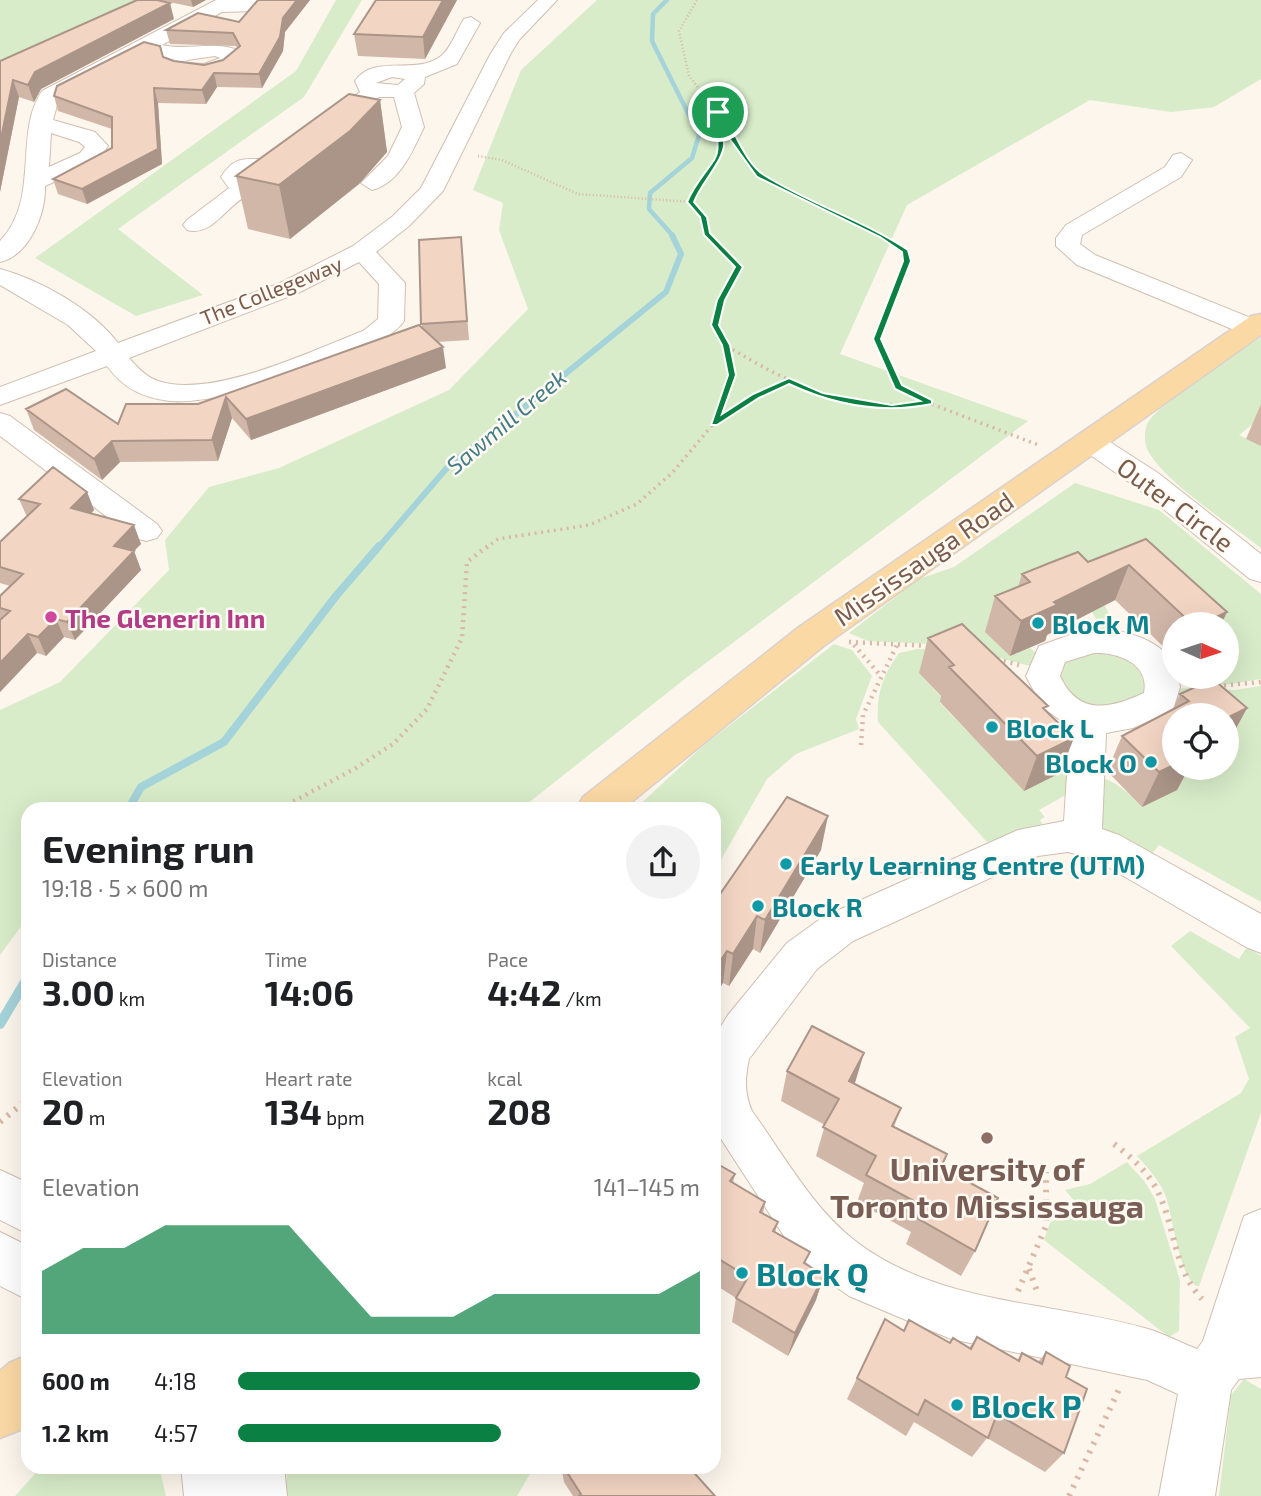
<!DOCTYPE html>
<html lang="en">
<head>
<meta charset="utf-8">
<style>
	:root { --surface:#fff; --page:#f2f2f2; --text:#202124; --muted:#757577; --accent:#0b8043 }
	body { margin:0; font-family:"Exo 2",sans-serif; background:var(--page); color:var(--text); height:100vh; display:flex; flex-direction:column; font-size:26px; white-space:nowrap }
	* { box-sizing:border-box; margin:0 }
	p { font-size:23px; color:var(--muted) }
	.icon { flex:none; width:38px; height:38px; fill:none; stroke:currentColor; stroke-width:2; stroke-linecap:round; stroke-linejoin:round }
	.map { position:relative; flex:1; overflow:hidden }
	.side { position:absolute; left:21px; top:802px; width:700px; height:672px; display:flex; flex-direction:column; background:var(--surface); border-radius:21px; box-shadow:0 7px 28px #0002 }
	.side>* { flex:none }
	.needle { width:46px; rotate:93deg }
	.controls { position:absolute; left:1162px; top:612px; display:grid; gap:14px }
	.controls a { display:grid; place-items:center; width:77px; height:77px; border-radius:50%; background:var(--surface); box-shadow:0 7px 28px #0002; font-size:35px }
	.pin { position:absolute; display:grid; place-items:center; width:60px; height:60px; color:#fff; margin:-30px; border:4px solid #fff; border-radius:50%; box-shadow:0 2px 7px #0007 }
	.round { display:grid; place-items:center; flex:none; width:74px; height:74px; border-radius:37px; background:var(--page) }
	.summary { display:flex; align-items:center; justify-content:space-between; height:119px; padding:0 21px }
	h1 { font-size:38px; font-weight:700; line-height:52px }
	.metrics { display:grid; grid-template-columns:repeat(3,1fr); gap:10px; height:119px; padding:7px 21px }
	.metrics div { display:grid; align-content:center }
	.metrics b { font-size:35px; font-weight:700 }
	.metrics small { font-size:19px; font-weight:400 }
	.metrics p { font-size:19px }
	.chart { height:196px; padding:14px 21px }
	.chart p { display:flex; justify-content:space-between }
	.chart svg { width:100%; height:126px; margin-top:7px; fill:var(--accent); opacity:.7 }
	ul { padding:0 21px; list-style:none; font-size:23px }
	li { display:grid; grid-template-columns:112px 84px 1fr; align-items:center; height:52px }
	li i { height:18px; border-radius:9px; background:var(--accent) }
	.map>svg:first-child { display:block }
</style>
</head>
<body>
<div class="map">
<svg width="1261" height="1496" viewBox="0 0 1261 1496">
	<rect width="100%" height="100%" fill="#fdf6ec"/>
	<path fill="#d8ecc9" d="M0,0H152L0,69Z
		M336,0H362L304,97L118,229L203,295L136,316L35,258L296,71Z
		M597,0H1261V79L1214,107L1171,112L1090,100L907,205L840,354L1028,421L686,678L522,808H28V917L0,955V710L60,682L169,570L165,540L209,487L279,468L449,390L528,309L499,230L503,203L473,190L521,70Z
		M1261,337V426L1254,423L1239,435L1261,446V548C1230,524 1167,484 1148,451C1144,443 1144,433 1147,425C1154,405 1240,352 1261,337Z
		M1075,483L1159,510L1261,594V679L1224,685L1172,681L1157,655L1169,654L1174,658V677H1227V625H1184L1157,597L1102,600L1117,630L1116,635L1104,632L1092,612L1066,588L1010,656L1030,648L1039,655L1034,667L952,645L868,641L849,633L919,579L954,567Z
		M834,644L852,650L872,676L856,719L859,729L796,754L767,779L714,872V808H636L704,745Z
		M917,649H934L920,674L944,700L940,703L967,731L1048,761L1070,751L1071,792L1039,810L1045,817L1040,820L1043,825L987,842L878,722C876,694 883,675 899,653Z
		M1077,651L1127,653L1154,690L1098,715L1055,688L1058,660Z
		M1261,686V902L1159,845L1149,858C1099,829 1096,836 1097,776C1116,781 1129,793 1142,807C1173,780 1185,768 1227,768V716H1193L1167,705L1174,688L1235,690Z
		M1190,931L1239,959L1247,947L1261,956V1113L1199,1286H1196C1179,1274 1173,1218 1166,1197C1160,1181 1148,1168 1137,1156L1241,1093L1249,1079L1235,1037L1250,1028L1171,946Z
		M1127,1162L1145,1182L1155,1199L1180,1280L1179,1331L1169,1337L1044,1240L1050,1223L1077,1204L1065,1190L1090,1184Z
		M1244,1379L1261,1389V1496H1219L1231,1395Z
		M42,1466L159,1467L166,1496H15Z
		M287,1467H534L517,1496H286Z"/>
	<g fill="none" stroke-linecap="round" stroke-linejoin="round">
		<path stroke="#a5d3da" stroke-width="4.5" d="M667,0L653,14L652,41L699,135L692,158L650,193L649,209L674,237"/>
		<path stroke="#a5d3da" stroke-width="6" d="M378,548L452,462L484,440L666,292L681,254L672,235"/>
		<path stroke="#a5d3da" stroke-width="8" d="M129,808L141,787L224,742L336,596L379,546"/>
		<path stroke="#a5d3da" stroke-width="10" d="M0,1024L28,977"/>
		<g stroke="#d1beb0" stroke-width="2">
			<path id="minor" d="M216,0H268L256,11L222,12L162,45C187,51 210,41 235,49L240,59C223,81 192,78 169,70L166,58L147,53L59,98L53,120L95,132L108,146L96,163L45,186C46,213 30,255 0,262V241C41,198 13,134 42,91ZM215,56L220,58L204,64L185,63L187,60ZM51,133L79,142L85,147L80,153L49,167Z
				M538,0H557L519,40L511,53L443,191L409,226L376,252L405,283L404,321C378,359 217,406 170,401C143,398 123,388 107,366L0,405V387L96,351L68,325L0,285V269C41,280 92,309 118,343L280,283L353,246L393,216L421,188L491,53L504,33ZM359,262L379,284L378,319L363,331C311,351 212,399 158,381C146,377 137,367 129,358L298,293Z
				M471,17L480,23L457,64L425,77L424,84L414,93L424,127C413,150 400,183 372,190L361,183L388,156L402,127L394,97H379L288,167L252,170L244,176L258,182L287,174L298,181C286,198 262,189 247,196C226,205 213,237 187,230L183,225L187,220L229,188L221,177C240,147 255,167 277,154C306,136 333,112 360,92L355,81C375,53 416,76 441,56C451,49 457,29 464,19ZM392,77L405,79L398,85L376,83Z
				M1181,153L1192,160L1181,177L1082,235L1080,244L1095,255L1261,322V334H1244L1077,265L1056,246V238L1066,225L1165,167L1173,155Z
				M0,413L10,416L157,524L162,531L157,538L146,541L135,538L0,436Z
				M1089,432L1099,435L1158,473L1261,554V582L1250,579L1136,487L1079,447L1074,441L1079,435Z
				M1107,629C1134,633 1174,644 1174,677H1178L1180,687L1173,710L1133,728L1106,733L1102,829L1119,835L1261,914V953L1246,947L1094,859L1068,852L1038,856L853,941L817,969L749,1059C745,1078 744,1093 752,1111C783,1154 812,1207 854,1240C937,1305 1051,1301 1148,1329C1165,1334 1181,1343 1197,1349L1203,1341L1244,1216L1261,1209V1377L1239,1379L1231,1390L1215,1496H1159L1178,1394L1147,1380L951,1339L849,1296L820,1275L793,1250L714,1128V1037L728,1015L787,943L823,917L1018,830L1064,821L1070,727L1042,707L1026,676L1039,646L1078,632ZM1094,653C1118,652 1150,664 1144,693C1111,708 1079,717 1060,676L1065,662Z
				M0,1170L28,1183V1234L0,1220Z
				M0,1232L28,1246V1300L0,1286Z
				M181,1466H284L287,1496H184Z"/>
		</g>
		<g stroke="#dad1cd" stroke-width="3">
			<path id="major" d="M1261,314V335L825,645L624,808H577L583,797L799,627L1251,316Z
				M28,1355V1421L20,1430L0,1438V1371L9,1363Z"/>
		</g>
		<path stroke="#d9b8a5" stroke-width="2.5" stroke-dasharray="1 2.5" stroke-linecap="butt" d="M705,96L716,105L725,127L759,176L884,237
			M478,156L502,160L578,194L691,202
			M691,202L698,182L719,158L721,143L705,96L689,76L679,31L697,0
			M691,202L704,217L710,237"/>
		<path stroke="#d9b8a5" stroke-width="3.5" stroke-dasharray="2 4.5" stroke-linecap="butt" d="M880,235L906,251L907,261L877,339L898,387L934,405L1041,446
			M727,346C793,386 849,413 928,402
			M715,423L756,396L789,381
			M486,548L498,539L589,525L637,504L673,472L714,423L732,375L726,345L715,325L721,300L739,267L708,235"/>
		<path stroke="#d9b8a5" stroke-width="4.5" stroke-dasharray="2 5" stroke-linecap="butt" d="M849,642L930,646
			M854,645L881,676
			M997,659L1019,665
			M1217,686L1261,682
			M861,745L863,715L897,645
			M281,808L356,768L393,744L427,709L462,638L467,562L488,546"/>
		<path stroke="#d9b8a5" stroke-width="6" stroke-dasharray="2.5 7" stroke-linecap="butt" d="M0,1122L28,1099
			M1114,1144C1130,1156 1146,1170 1156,1188C1176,1225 1172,1267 1202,1299
			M1029,1269L1038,1294
			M1018,1291L1046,1226V1172
			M1069,1496L1121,1385"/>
		<use href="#minor" fill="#fff" fill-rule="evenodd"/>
		<use href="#major" fill="#fbd9a5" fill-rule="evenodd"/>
	</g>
	<path fill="#d1b7a8" d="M160,0H206L193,7Z
		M258,0H310L285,32L283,51L262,88L217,87L206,104L158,103L162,164L87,204L58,194L53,179L112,148V129L58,111L54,96L163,57L174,61L204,65L223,60L237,48L236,46L170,44L166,30L239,22Z
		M376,0H457L425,59L358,56L354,34Z
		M174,19L41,89L34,102L19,97L0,192V61Z
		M380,100L387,152L359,184L290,239L248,229L236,176Z
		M461,237L469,340L437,342L446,368L251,440L232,418L218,461L120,462L102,480L34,430L26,409L118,424L198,404L422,327L419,240Z
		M1261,404V446L1246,439Z
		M87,492L94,510L91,514L141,544L134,551L141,570L75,640L64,637L46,656L37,653L0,692V596L10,586L0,583V542L27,517L19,499Z
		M1146,539L1221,625H1174V657L1115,600L1047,635L1045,641L1010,656L985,632L995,596L1018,587L1022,574L1088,562Z
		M928,638L1046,712L1060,773L1024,791L940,702L941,696L919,673Z
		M1180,694L1247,708L1228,743L1227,744V716L1174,768H1199L1185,775L1177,790L1142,807L1107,771L1122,736L1173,709Z
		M821,850L760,953L753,949L729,986L723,983L718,897Z
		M787,1071L855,1084L901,1108L894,1127L942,1167L975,1251L961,1276L906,1244L911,1232L857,1202L864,1183L816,1156L825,1125L781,1101Z
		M714,1162L735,1174L733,1183L765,1202L763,1214L778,1222L775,1233L806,1265L824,1275L816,1300L788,1356L732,1322L736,1298L714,1284Z
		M885,1319L904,1330L950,1343L953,1338L969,1348L977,1337L1017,1360L1022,1353L1038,1362L1046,1352L1066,1377L1064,1453L1045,1472L987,1438L972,1457L914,1422L906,1436L847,1399Z
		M561,1466H688L715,1496H573L564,1482Z"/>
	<path fill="#aa9588" d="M191,0H206L193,7Z
		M297,0H310L285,32L283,51L262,88L259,74L283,18Z
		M443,0H457L425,59L423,37Z
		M170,3L174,19L41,89L34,102L28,85L35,72Z
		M214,73L217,87L206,104L202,90Z
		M13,80L19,97L0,192V143Z
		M154,88L158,103L162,164L87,204L82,189Z
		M380,100L387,152L359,184L290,239L279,185Z
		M443,347L446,368L251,440L246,419Z
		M226,397L232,418L218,461L212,440Z
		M112,441L120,462L102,480L94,459Z
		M87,492L94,510L78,527L71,508Z
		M134,525L141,544L121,564L114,546Z
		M134,551L141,570L75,640L67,622Z
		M1129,565L1115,600L1047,635L1045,641L1010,656L1021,621L1054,602Z
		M1227,612L1221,625H1199Z
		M56,619L64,637L46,656L38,637Z
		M28,634L37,653L0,692V663Z
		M1247,708L1228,743L1227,744V718Z
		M1074,738L1060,773L1024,791L1037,756Z
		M1174,765V768H1199L1185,775L1177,790L1142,807L1159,772Z
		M828,816L821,850L760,953L765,920Z
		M757,916L753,949L729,986L733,954Z
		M727,951L723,983L714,998V970Z
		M864,1053L855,1083L849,1081Z
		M824,1275L816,1300L788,1356L795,1333Z"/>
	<path fill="#f3d5c3" stroke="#aa9588" stroke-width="2" d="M137,0H157L170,3L35,72L28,85L13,80L0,143V61Z
		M258,0H297L283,18L280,37L259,74L214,73L202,90L154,88L158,149L82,189L53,179L112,148V117L54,96L57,86L144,42L160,46L163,57L174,61L204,65L223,60L240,46L233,33L166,30L198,13L239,22Z
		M376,0H443L423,37L354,34Z
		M349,94L380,100L350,131L279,185L236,176Z
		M461,237L467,321L421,324L419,240Z
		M419,325L443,347L246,419L226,397L212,440L112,441L94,459L26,409L66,389L118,424L126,404H198Z
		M53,467L87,492L71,508L134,525L114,546L134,551L67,622L56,619L38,637L28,634L0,663V620L10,611L0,608V596L23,574L0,567V542L40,504L19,499Z
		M1146,539L1227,612L1199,625H1193L1129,565L1054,602L1057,605L1021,621L995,596L1030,582L1022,574L1052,562L1078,552L1088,562Z
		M962,624L1048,706L1043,708L1074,738L1037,756L949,667L954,665L928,638Z
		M1213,679L1247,708L1227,718V716H1174V765L1159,772L1122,736L1189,701L1180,694Z
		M787,797L828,816L765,920L757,916L733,954L727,951L714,970V895L718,897Z
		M812,1026L864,1053L849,1081L901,1108L892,1126L947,1154L941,1167L998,1198L975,1251L917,1218L923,1206L866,1175L876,1156L823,1127L839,1099L787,1071Z
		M714,1162L735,1174L730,1181L765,1202L760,1212L778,1222L773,1231L810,1252L804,1263L824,1275L795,1333L736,1298L748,1277L714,1256Z
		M885,1319L904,1331L909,1320L950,1343L953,1338L971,1349L977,1337L1019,1361L1022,1353L1042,1364L1046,1352L1070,1366L1066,1377L1087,1389L1064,1453L997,1414L988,1438L925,1400L918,1415L857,1378Z
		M563,1466H688L715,1496H579L581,1494Z"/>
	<path fill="#0b8043" stroke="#fff" stroke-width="2" fill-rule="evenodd" d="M705,94C729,107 739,159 764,175C810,204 863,220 908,250L911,261L881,339L902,385L932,400V404C883,414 834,405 789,384L759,398L717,425H711L728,375L722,345L711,325L717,300L735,267L704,235L700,217L687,202C694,185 704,175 714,160C725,142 708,114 702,96ZM711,104L721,127L757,177L880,237L902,252L903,261L873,339L895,389L920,401L892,405L823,393L789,378L753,394L722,414L736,375L730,345L719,325L725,300L743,267L710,233L707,217L694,202C701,183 726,158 724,142C723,130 715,116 711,104Z"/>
	<circle fill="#d1479c" stroke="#fffaf3" stroke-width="2.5" cx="51" cy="617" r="7"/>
	<g fill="#0f9aa8" stroke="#fffaf3" stroke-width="2.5">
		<circle cx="1038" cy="623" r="7"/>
		<circle cx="992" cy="727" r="7"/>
		<circle cx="1151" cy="762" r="7"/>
		<circle cx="786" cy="864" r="7"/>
		<circle cx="758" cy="906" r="7"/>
		<circle cx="742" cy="1273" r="7"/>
		<circle cx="957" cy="1405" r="7"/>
	</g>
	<circle fill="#8d6e63" stroke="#fffaf3" stroke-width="2.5" cx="987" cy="1138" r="7"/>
	<g text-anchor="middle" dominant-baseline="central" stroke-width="5" stroke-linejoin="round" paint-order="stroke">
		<g font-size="21" fill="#7a5c4d" stroke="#fffaf3">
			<text transform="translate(271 290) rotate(-22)">The Collegeway</text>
		</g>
		<g font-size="23" font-style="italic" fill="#437c86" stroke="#fffaf3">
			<text transform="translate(506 421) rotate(-40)">Sawmill Creek</text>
		</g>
		<g font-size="26" fill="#7a5c4d" stroke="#fffaf3">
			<text transform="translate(1176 504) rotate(37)">Outer Circle</text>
			<text transform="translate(923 558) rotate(-35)">Mississauga Road</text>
		</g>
		<g font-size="26" font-weight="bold" fill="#b23c85" stroke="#fffaf3" text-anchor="start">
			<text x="65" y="617">The Glenerin Inn</text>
		</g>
		<g font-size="26" font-weight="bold" fill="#0d838f" stroke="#fffaf3" text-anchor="start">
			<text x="1052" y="623">Block M</text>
			<text x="1006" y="727">Block L</text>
			<text x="1137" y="762" text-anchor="end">Block O</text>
			<text x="800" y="864">Early Learning Centre (UTM)</text>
			<text x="772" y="906">Block R</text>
		</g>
		<g font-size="32" font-weight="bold" fill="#785e54" stroke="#fffaf3">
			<text x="987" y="1168">University of<tspan x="987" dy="37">Toronto Mississauga</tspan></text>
		</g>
		<g font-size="32" font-weight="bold" fill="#0d838f" stroke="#fffaf3" text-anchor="start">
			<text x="756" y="1273">Block Q</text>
			<text x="971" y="1405">Block P</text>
		</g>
	</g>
</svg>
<div class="controls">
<a><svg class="needle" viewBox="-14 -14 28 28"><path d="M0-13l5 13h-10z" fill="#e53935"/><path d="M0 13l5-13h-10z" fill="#757577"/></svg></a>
<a><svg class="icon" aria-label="locate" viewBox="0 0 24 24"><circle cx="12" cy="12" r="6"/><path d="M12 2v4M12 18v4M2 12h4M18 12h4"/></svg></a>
</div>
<div class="pin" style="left:718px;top:112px;background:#1e9e55"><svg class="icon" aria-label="arrive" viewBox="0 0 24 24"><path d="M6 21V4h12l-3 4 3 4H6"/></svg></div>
<section class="side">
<div class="summary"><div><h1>Evening run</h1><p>19:18 · 5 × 600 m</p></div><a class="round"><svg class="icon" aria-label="share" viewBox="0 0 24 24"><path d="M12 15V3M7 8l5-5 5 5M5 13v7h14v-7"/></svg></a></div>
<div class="metrics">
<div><p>Distance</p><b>3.00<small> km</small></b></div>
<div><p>Time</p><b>14:06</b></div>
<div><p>Pace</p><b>4:42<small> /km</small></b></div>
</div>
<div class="metrics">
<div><p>Elevation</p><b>20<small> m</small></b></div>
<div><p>Heart rate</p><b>134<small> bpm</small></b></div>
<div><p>kcal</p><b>208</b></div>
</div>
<div class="chart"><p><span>Elevation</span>141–145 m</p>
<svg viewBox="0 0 160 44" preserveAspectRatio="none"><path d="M0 44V22L10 14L20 14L30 6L40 6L50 6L60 6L70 22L80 38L90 38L100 38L110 30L120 30L130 30L140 30L150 30L160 22V44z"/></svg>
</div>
<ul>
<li><b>600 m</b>4:18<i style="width:100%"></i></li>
<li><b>1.2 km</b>4:57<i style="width:57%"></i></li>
</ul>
</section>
</div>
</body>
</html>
